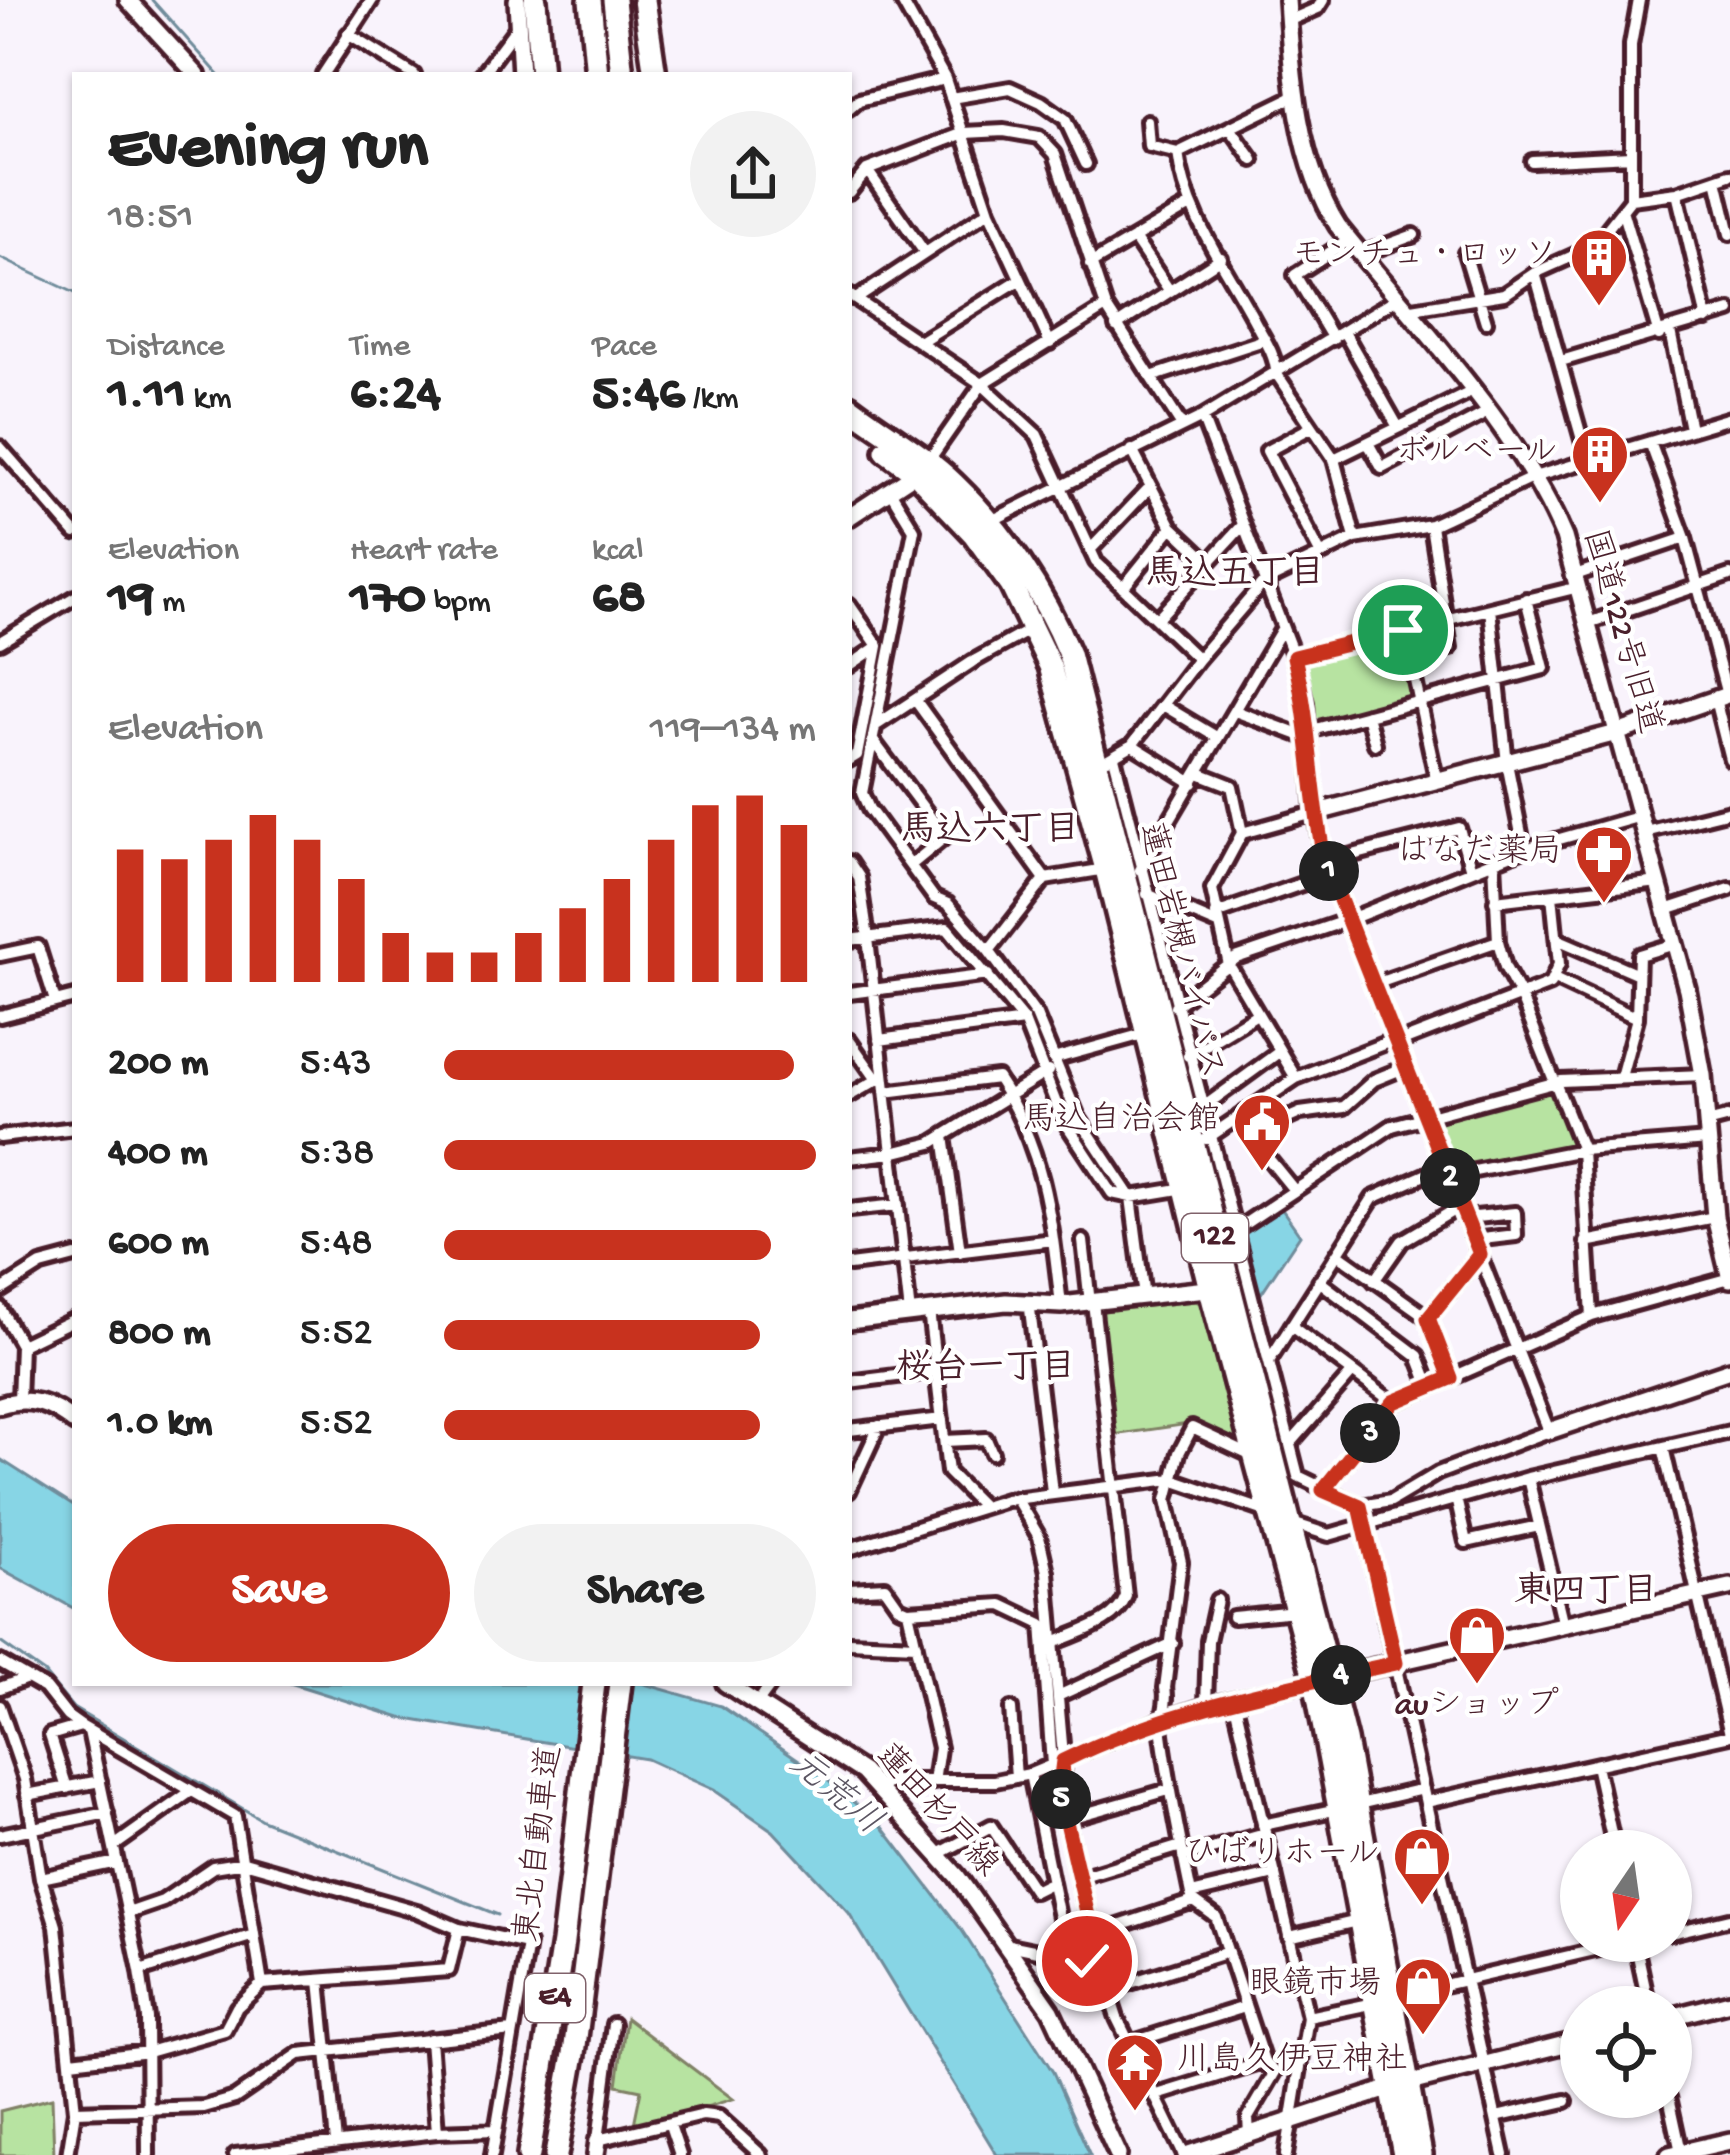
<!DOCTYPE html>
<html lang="en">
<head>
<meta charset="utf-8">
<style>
	:root { --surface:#fff; --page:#f2f2f2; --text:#222; --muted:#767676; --accent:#c8321e }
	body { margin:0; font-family:"Gochi Hand","Klee One",sans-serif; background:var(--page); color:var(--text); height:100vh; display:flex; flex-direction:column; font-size:45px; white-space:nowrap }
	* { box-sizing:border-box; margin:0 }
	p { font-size:39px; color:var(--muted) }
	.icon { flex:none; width:66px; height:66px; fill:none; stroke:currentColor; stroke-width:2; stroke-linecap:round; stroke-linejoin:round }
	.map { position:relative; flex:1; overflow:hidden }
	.drawer { position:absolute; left:72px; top:72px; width:780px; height:1614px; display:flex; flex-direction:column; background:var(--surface); border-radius:0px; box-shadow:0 3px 9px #0004 }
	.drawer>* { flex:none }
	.needle { width:78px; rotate:193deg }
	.fabs { position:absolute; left:1560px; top:1830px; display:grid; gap:24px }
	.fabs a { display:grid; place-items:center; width:132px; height:132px; border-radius:50%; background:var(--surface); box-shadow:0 3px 9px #0004; font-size:60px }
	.pin { position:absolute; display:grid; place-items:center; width:102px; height:102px; color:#fff; margin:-51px; border:6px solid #fff; border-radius:50%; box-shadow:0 3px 12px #0007 }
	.km { position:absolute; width:60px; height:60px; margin:-30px; border-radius:50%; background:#222; color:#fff; font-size:33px; line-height:60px; text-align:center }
	.round { display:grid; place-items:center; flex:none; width:126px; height:126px; border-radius:63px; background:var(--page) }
	.head { display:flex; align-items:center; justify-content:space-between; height:204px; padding:0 36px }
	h1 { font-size:66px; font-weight:700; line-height:90px }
	.figures { display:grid; grid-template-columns:repeat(3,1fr); gap:18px; height:204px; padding:12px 36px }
	.figures div { display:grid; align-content:center }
	.figures b { font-size:51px; font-weight:700 }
	.figures small { font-size:33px; font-weight:400 }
	.figures p { font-size:33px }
	.chart { height:336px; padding:24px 36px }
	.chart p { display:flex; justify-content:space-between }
	.chart svg { width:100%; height:216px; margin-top:12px; stroke:var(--accent); stroke-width:6 }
	.cta { display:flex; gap:24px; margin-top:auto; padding:24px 36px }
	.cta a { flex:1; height:138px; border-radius:72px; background:var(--accent); color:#fff; font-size:48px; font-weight:700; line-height:138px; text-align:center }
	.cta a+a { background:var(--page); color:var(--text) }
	ul { padding:0 36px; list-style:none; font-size:39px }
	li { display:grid; grid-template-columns:192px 144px 1fr; align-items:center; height:90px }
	li i { height:30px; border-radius:15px; background:var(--accent) }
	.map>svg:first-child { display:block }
</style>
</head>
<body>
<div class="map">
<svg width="1730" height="2155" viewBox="0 0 1730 2155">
	<rect width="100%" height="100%" fill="#f9f3fc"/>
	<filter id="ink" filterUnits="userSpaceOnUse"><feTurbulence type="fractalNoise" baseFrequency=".00833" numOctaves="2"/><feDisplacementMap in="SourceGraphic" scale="24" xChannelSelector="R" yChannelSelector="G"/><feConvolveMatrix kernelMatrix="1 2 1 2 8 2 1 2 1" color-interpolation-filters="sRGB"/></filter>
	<g filter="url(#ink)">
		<path fill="#b7e3a1" stroke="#808166" stroke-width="3" d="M1402,636L1415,698L1313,725L1302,662Z
			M1547,1089L1554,1091L1575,1149L1457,1170L1452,1167L1435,1126L1438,1121Z
			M1195,1301L1201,1303L1242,1448L1188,1424L1113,1435L1098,1315L1102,1311Z
			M626,2018L733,2099L633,2129L641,2090L617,2085Z
			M52,2098L54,2155H0V2111Z"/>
		<path fill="#87d5e5" stroke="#6f8c9b" stroke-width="3" d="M1281,1208L1300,1235L1258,1298L1243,1236L1244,1231Z
			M0,1459L75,1507V1609L0,1568Z
			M290,1683H641L721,1706L825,1778L882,1826L961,1929L1053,2072L1090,2155H997L849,1913L773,1831L714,1790L646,1759L401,1718Z"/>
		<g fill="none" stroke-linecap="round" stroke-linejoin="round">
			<path stroke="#6f8c9b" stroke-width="3" d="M152,0L219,75
				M0,258L75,293
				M53,516L75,542
				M0,1642L44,1673L73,1708L262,1820L498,1915"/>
			<g stroke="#4a1f2b" stroke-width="20">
				<path id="street" d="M901,0L945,79L989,211L1050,343
					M1288,21L1318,8L1323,0
					M348,34L414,75
					M323,75L372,0
					M481,75L517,27
					M1297,95L1178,153C1185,215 1226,267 1255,322C1263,337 1276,355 1276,373L1334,459L1355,538
					M951,98L1010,88L1041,102L1065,119L1086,164
					M849,109L859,100L945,79
					M1147,121L1149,146L1178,153
					M1230,128L1253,160
					M1532,161L1631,156
					M867,170L925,253
					M1717,180L1730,234
					M849,192L867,170L964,133L1004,131L1039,137L1055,154L1106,307L1182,426
					M1677,193L1707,319
					M1631,199L1677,193L1730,175
					M1622,210L1659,335
					M1134,238L1169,290
					M1465,253L1486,322
					M1360,255L1414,235
					M1090,264L1189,206
					M1535,273L1588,461
					M849,295L982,384L1037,435L1096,562L1198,659
					M856,299L989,211
					M1406,310L1504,294L1535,273L1593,247L1631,199V45L1639,0
					M1116,326L1221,258
					M1670,331L1690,429
					M1344,332L1398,427
					M1333,339L1295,275L1349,240
					M921,341L1019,280
					M1561,361L1730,311
					M1151,377L1264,340
					M1312,427L1267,451L1320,553
					M1650,442L1685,538L1727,695
					M1368,443L1382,468L1488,412
					M0,447L75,533
					M1132,450L1172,527L1208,561
					M1334,459L1471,392
					M927,463L982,384L1106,307
					M889,489L914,530L862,793L869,809L934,898L948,904L989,951L1036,1015L1078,1117L1131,1197L1144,1297
					M989,522L1202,417L1396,299
					M1431,525L1450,648
					M1090,550L1150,487
					M1575,575L1685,538
					M1123,588L1172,527
					M849,604L878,646L857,755L849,760
					M1490,609L1507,763L1524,849
					M1157,619L1243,525
					M1588,623L1730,575
					M1404,630L1437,782
					M0,642L75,597
					M1294,657L1579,587
					M849,666L878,646
					M1715,699L1730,759
					M916,701L1045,879
					M1163,705L1218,738
					M1235,711L1308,738
					M1367,715L1375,744
					M878,724L972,662L1033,628
					M1308,731L1544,668L1526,599
					M874,742L945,837L911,865
					M1132,745L1193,783
					M1114,757L1298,1476L1360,1506L1391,1501L1438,1473L1549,1431L1325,862L1314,813L1306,703L1294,657L1202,417
					M1108,759L1132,745L1198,659L1264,582L1355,538L1431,525L1534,477L1730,418
					M1199,773L1232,786L1242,833L1212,889L1229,965L1296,1078
					M1645,832L1730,811
					M1242,833L1314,813
					M1494,861L1498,941L1505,967L1520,995L1582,1150L1592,1316
					M849,862L859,877L868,938L910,1314
					M1325,862L1459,828L1471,870
					M1140,870L1282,629
					M1147,894L1218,924
					M1495,901L1659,882
					M1666,910L1730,889
					M1216,914L1330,874
					M1557,939L1638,974
					M849,940L947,928L1024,1021L1061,1116L1112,1193L1131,1197L1185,1188
					M989,951L1045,879L1106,869
					M0,955L38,947L55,1001
					M1554,979L1637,1018
					M1375,984L1498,941
					M849,993L988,975
					M1175,1006L1236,958L1348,920L1524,849L1641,816
					M0,1016L75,997
					M849,1040L875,1077
					M879,1040L1024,1021
					M1397,1043L1550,984L1559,964L1552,895
					M1188,1056L1257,1014
					M1053,1059L1147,1033
					M1621,1077L1637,1018L1639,955L1675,944
					M885,1092L997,1078C1046,1151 1051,1220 1061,1305
					M849,1096L882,1077
					M1202,1108L1279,1052
					M1707,1123L1730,1117
					M944,1136L960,1252
					M0,1137L75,1128
					M1206,1139L1296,1078L1396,1039
					M849,1158L892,1153L932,1143L1048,1071
					M1449,1176L1582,1150L1708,1140
					M1294,1190L1264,1153L1282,1121L1300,1113L1344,1107L1374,1080L1406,1067
					M849,1210L898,1205
					M1466,1218L1515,1213L1516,1235L1474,1240
					M1234,1231L1392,1126L1561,1081L1703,1075
					M1083,1241L1090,1303
					M1586,1242L1715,1217
					M1338,1254L1428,1318L1451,1378
					M849,1265L1053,1240
					M1319,1281L1418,1356L1430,1387
					M1374,1281L1402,1241L1461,1206
					M0,1291L41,1265L75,1256
					M1029,1301L1052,1492
					M0,1308L21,1345L19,1401
					M929,1311L948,1472L981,1505
					M1428,1318L1480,1254
					M1291,1326L1394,1403
					M21,1345L75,1319
					M1269,1361L1373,1198L1445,1166
					M849,1382L936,1371
					M849,1430L942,1419
					M945,1441L986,1439L992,1453
					M1290,1444L1352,1373
					M1663,1447L1730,1734
					M1528,1478L1563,1625
					M1323,1490L1394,1403L1592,1316L1730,1278
					M849,1491L879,1426
					M1016,1498L1039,1537L1047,1572L1064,1767L1059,1793L1098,1959L1117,2018L1184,2155
					M1456,1498L1466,1542L1539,1526
					M1360,1506L1504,2155
					M1292,1523L1329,1535L1528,1478L1730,1432
					M849,1549L1006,1500L1172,1479L1268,1512
					M849,1589L885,1587L899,1607L908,1611L1002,1605L1042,1624L1052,1765
					M908,1611L939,1748L934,1782
					M1233,1617L1296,1611
					M849,1642L916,1645
					M1054,1643C1078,1632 1117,1623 1126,1596L1093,1302
					M0,1662L45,1688L67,1716L81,1726L235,1816L262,1984
					M0,1688L27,1678
					M1058,1696L1173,1643
					M1234,1699L1308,2017L1286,2155
					M758,1702L772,1683
					M1206,1705L1208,1641L1217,1600
					M0,1706L25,1779L41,1878L56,1926L75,2111L68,2155
					M1011,1709L1016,1777
					M89,1731L140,1971L147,2018L148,2155
					M1596,1765L1615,1851
					M1030,1774L1067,1957
					M881,1787L893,1781H995L1030,1774L1160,1720L1206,1705L1315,1681
					M67,1788L50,1735L81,1726
					M27,1795L100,1781
					M1426,1802L1730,1735
					M1359,1804L1423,1789
					M1066,1819L1169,1790
					M1263,1825L1338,1809
					M0,1835L107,1813
					M114,1846L190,1792
					M939,1854L991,1826L1034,1891L1052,1882
					M1183,1857L1265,1834
					M1080,1877L1181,1846
					M41,1878L117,1862
					M1191,1894L1275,1874
					M128,1913L163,1901L213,1867L244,1862L417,1911L459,1929L528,1944L492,2155
					M1671,1933L1730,1919
					M1092,1935L1194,1901
					M1289,1937L1362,1920
					M1635,1941L1649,2007
					M1009,1945L1087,1961L1098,1959
					M140,1971L254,1935
					M320,1980L336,2143
					M1108,1990L1228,1952
					M1392,1997L1634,1941
					M1308,2017L1375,2003
					M613,2024L598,2140L703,2115L719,2117L761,2155
					M430,2039L437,2132
					M1130,2043L1245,2007
					M71,2061L148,2052L225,2030L237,2007L262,1984L449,1970L459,1929
					M1577,2063H1581
					M1157,2095L1264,2062
					M1669,2097L1681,2152
					M75,2111L204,2107L235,2098L299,2054L512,2031
					M1496,2117L1566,2101
					M670,2125L680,2155
					M1249,2134L1248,2118L1275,2072L1264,2062L1216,1917L1194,1901L1191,1894C1180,1841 1169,1788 1162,1734C1160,1717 1169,1704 1165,1688L1181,1562L1167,1500L1179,1453L1192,1428L1254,1457
					M235,2155L437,2132L496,2130"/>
			</g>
			<g stroke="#4a1f2b" stroke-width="24">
				<path id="secondary" d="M128,0L197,75
					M517,0L521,75
					M1287,0C1292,75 1297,161 1338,226C1413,320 1518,426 1564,537L1687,989L1703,1075L1715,1217L1730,1279
					M849,517L916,473
					M1314,813L1617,733L1730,694
					M849,1321L1006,1302L1061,1305L1216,1288
					M0,1405C29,1395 52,1404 75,1423
					M1549,1431L1730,1370
					M1323,1679L1730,1587
					M725,1683L863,1772L957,1876L1051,2010L1118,2155
					M1671,2017L1730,2002
					M596,2155L598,2140
					M1186,2155L1391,2088L1581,2040
					M1669,2155L1730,2141"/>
			</g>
			<g stroke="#4a1f2b" stroke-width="30">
				<path id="highway" d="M535,0L541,75
					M590,0L597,75
					M614,0L622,75
					M644,0L655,75
					M849,406C883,432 923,454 954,484C1003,531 1043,591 1069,654L1345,1740L1421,2155
					M886,451L916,473L974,534L1011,585L1050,666L1106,869L1213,1301L1315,1681L1404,2155
					M529,2155L563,1942L594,1683
					M556,2155L574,2054L620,1683"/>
			</g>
			<use href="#street" stroke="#fff" stroke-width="10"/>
			<use href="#secondary" stroke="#fff" stroke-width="15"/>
			<use href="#highway" stroke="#fff" stroke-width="21"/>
		</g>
	</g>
	<g fill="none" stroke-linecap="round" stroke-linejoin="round" filter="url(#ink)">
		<g stroke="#fff" stroke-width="24">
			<path id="route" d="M1087,1961L1098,1959L1059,1792L1063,1761C1169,1709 1282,1688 1396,1663L1360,1506L1323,1490L1394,1402L1451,1378L1428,1318L1480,1254L1325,862C1310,794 1311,724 1294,657L1403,630"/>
		</g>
		<use href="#route" stroke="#c8321e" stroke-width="15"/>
	</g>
	<defs>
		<g id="building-pin" transform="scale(3)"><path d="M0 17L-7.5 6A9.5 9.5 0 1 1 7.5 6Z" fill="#c8321e" stroke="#fff"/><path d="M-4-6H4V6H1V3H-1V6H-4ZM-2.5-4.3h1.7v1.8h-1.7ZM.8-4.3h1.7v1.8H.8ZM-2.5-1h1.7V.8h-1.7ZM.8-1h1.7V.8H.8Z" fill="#fff"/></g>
		<g id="pharmacy-pin" transform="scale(3)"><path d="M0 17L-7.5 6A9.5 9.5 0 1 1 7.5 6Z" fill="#c8321e" stroke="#fff"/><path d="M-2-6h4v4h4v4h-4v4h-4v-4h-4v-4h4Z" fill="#fff"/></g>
		<g id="civic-pin" transform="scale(3)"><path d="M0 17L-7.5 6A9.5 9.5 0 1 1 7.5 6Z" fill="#c8321e" stroke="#fff"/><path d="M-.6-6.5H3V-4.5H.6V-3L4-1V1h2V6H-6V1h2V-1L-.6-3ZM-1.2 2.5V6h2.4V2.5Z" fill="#fff"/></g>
		<g id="shop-pin" transform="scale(3)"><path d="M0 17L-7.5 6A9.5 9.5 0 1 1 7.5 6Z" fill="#c8321e" stroke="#fff"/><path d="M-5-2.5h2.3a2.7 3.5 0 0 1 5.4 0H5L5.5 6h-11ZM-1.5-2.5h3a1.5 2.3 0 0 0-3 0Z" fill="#fff"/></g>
		<g id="temple-pin" transform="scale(3)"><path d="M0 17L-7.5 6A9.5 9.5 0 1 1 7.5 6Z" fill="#c8321e" stroke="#fff"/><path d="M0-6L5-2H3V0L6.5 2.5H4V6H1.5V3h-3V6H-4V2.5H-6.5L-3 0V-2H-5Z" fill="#fff"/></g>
	</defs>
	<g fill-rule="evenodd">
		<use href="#building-pin" x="1599" y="257"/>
		<use href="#building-pin" x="1600" y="454"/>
		<use href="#pharmacy-pin" x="1604" y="854"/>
		<use href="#civic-pin" x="1262" y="1122"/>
		<use href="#shop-pin" x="1477" y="1635"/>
		<use href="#shop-pin" x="1422" y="1856"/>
		<use href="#shop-pin" x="1423" y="1986"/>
		<use href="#temple-pin" x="1135" y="2062"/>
	</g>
	<g text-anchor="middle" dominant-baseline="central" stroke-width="9" stroke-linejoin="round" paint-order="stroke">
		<g fill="#fff" stroke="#80626b" stroke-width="3">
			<rect x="1182" y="1214" width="66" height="48" rx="9"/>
			<rect x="525" y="1974" width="60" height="48" rx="9"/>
		</g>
		<g font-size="30" font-weight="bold" fill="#4a1f2b">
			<text x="1215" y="1238">122</text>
			<text x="555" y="1998">E4</text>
		</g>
		<g font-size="33" fill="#4a1f2b" stroke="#fff" text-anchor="end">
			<text x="1557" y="257">モンチュ・ロッソ</text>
			<text x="1558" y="454">ボルベール</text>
			<text x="1562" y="854">はなだ薬局</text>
			<text x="1220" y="1122">馬込自治会館</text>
			<text x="1477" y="1707" text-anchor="middle">auショップ</text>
			<text x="1380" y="1856">ひばりホール</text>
			<text x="1381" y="1986">眼鏡市場</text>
			<text x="1177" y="2062" text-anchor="start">川島久伊豆神社</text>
		</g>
		<g font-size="33" fill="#4a1f2b" stroke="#fff">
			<text transform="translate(1620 632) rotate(74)">国道122号旧道</text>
			<text transform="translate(1179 951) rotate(76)">蓮田岩槻バイパス</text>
			<text transform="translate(935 1812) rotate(48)">蓮田杉戸線</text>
			<text transform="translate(541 1844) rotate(-83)">東北自動車道</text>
		</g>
		<g font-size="36" font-weight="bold" fill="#4a1f2b" stroke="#fff">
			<text x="1235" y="576">馬込五丁目</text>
			<text x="990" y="832">馬込六丁目</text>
			<text x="986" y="1370">桜台一丁目</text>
			<text x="1586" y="1594">東四丁目</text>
		</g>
		<g font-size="36" font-style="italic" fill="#5c5663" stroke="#fff">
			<text transform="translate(834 1795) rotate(40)">元荒川</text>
		</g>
	</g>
</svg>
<div class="fabs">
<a><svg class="needle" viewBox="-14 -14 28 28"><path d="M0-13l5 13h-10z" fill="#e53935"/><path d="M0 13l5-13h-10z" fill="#767676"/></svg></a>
<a><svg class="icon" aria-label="locate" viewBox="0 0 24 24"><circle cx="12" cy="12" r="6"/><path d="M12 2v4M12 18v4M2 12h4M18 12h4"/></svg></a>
</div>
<div class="pin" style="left:1403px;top:630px;background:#1e9e55"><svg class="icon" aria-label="arrive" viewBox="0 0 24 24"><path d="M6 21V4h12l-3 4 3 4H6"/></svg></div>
<div class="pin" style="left:1087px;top:1961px;background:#d93025"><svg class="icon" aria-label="check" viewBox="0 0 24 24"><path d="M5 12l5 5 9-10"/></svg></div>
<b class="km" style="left:1329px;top:871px">1</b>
<b class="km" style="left:1450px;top:1178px">2</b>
<b class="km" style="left:1370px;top:1433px">3</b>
<b class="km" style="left:1341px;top:1675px">4</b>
<b class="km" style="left:1061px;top:1799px">5</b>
<section class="drawer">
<div class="head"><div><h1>Evening run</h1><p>18:51</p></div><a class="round"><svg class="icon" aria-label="share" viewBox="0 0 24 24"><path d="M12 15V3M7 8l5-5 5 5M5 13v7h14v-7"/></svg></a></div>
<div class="figures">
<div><p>Distance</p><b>1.11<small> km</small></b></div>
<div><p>Time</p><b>6:24</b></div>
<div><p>Pace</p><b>5:46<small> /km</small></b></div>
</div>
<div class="figures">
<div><p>Elevation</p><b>19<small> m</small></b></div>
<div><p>Heart rate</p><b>170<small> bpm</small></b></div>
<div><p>kcal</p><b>68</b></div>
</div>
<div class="chart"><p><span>Elevation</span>119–134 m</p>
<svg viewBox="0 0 160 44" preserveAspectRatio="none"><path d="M5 44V17M15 44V19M25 44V15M35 44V10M45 44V15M55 44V23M65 44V34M75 44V38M85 44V38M95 44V34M105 44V29M115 44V23M125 44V15M135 44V8M145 44V6M155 44V12"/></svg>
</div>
<ul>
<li><b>200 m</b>5:43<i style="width:94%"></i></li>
<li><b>400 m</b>5:38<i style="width:100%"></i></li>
<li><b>600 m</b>5:48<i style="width:88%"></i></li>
<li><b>800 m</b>5:52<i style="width:85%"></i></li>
<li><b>1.0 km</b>5:52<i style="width:85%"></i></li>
</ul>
<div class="cta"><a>Save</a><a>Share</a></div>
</section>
</div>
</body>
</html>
